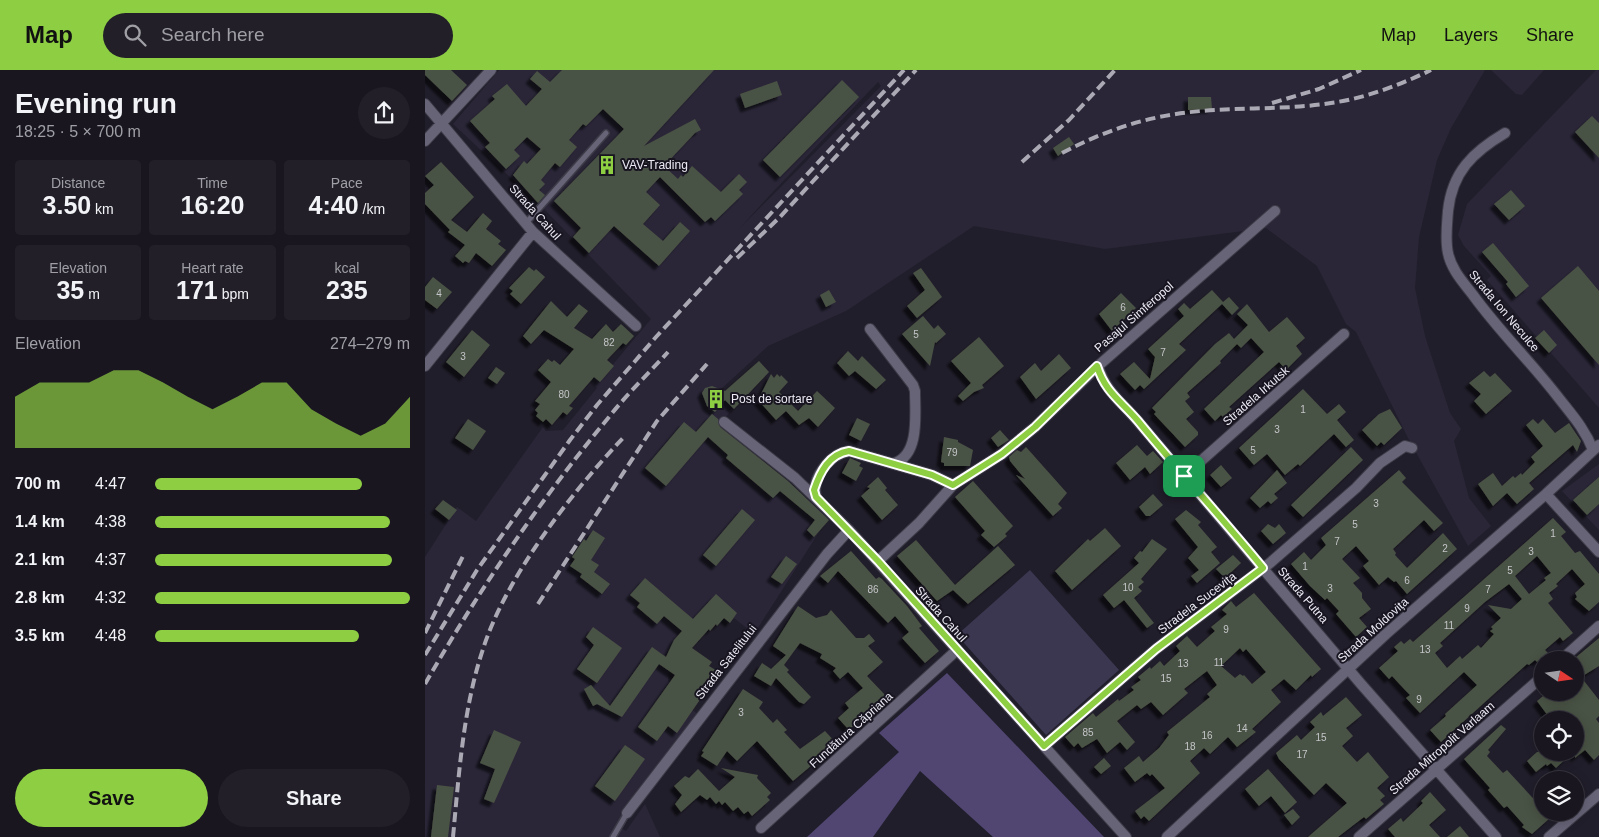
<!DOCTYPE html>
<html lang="en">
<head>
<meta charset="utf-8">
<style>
	:root { --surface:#191620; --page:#221f29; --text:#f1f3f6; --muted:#9f9fa5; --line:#37353e; --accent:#8ece43 }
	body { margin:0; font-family:Arial,sans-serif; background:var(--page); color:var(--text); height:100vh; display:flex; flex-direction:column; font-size:19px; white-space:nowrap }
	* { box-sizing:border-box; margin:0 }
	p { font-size:16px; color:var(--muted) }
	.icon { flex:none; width:28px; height:28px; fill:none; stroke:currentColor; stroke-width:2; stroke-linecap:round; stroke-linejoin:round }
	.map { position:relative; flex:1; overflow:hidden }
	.sheet { display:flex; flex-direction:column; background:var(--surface); width:425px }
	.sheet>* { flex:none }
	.needle { width:32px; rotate:103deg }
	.fabs { position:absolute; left:1109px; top:581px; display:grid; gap:10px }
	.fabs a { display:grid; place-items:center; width:50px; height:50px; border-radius:50%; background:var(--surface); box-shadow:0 2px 12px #0003,0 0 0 1px var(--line); font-size:25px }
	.pin { position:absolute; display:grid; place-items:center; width:42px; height:42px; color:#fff; margin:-21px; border-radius:10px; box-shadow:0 2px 8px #0006 }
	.round { display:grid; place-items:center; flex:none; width:52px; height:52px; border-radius:26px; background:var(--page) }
	.head { display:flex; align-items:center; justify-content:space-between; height:85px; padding:0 15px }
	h1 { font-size:28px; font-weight:700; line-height:38px }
	.stats { display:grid; grid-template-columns:repeat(3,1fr); gap:8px; height:85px; padding:5px 15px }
	.stats div { display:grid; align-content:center; border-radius:5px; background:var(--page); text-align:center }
	.stats b { font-size:25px; font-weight:700 }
	.stats small { font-size:14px; font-weight:400 }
	.stats p { font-size:14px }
	.chart { height:140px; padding:10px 15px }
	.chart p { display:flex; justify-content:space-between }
	.chart svg { width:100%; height:90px; margin-top:5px; fill:var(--accent); opacity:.7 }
	.action { display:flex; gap:10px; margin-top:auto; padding:10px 15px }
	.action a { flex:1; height:58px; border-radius:30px; background:var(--accent); color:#111; font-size:20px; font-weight:700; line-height:58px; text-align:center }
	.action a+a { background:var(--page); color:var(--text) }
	ul { padding:0 15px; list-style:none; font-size:16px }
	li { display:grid; grid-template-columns:80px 60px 1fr; align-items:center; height:38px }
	li i { height:12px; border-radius:6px; background:var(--accent) }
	header { display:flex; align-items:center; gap:30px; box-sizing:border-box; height:70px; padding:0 25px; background:var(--accent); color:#111 }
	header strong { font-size:24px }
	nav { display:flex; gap:28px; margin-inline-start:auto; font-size:18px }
	.search { width:350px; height:45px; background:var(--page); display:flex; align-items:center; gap:12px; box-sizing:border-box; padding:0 18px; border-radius:28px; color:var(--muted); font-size:19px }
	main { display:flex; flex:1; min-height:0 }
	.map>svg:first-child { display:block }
</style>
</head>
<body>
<header>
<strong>Map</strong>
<div class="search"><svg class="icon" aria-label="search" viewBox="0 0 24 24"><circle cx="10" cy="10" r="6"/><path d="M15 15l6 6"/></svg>Search here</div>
<nav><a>Map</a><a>Layers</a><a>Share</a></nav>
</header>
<main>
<section class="sheet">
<div class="head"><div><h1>Evening run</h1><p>18:25 · 5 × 700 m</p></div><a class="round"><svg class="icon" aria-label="share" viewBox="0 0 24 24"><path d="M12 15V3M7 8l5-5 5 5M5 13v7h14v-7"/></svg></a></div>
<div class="stats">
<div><p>Distance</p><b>3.50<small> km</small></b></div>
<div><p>Time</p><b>16:20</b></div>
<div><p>Pace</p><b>4:40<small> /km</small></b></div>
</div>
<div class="stats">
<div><p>Elevation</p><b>35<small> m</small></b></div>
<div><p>Heart rate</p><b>171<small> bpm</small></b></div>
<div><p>kcal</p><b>235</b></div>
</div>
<div class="chart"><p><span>Elevation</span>274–279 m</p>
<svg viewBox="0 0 160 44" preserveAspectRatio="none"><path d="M0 44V19L10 12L20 12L30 12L40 6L50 6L60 12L70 19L80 25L90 19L100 12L110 12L120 25L130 32L140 38L150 32L160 19V44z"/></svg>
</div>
<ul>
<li><b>700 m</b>4:47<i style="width:81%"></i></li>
<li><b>1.4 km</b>4:38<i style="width:92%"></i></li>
<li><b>2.1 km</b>4:37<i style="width:93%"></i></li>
<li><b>2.8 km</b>4:32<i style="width:100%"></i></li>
<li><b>3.5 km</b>4:48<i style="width:80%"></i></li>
</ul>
<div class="action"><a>Save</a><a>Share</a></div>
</section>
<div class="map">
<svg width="1174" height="767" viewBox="0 0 1174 767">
	<defs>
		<filter id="shadow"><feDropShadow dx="-4.5" dy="4.5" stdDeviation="1" flood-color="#0009"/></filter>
	</defs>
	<rect width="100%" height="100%" fill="#211e2b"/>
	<path fill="#2a2638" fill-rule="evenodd" d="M74,0H1060L1026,58L1012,90L994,167L990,218L1000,266L1025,343L1036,359L1029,371L1044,428L1066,456L1043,476L983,368L931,262L921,254L892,196L841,158L680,179L549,156L421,241L343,276L295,320L310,337L295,353L403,448L329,564L309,548L305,553L299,548L294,554L284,546L258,574L251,568L247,573L255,581L244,596L243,611L262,625L257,632L274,645L192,756L201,761L220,734L235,767H0V487L32,437L51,451L118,357L121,361L138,360L172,318L158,304L185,298L226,249L119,139L28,54ZM453,12L456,16L314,159L345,125Z
		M1066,0H1119L1097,25L1091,24Z
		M1171,0H1174V338L1062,210L1066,206L1039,176L1033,165L1042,134Z
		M1174,394V460L1137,421Z"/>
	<path fill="#3c3751" d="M605,500L694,600L621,665L532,565Z"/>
	<path fill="#504671" d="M522,603L679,767H568L495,701L448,767H382L474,682L454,663Z"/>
	<path fill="#4a5244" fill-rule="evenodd" filter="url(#shadow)" d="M0,0H26L42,15L27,31L0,5Z
		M137,0H289L219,76L270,49L276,60L270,63L239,96L253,109L256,105L258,107L267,96L296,122L314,104L322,112L314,120L318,124L290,151L286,147L280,152L235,107L221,122L235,135L218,154L238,171L255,152L265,161L234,196L189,156L164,183L148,167L156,158L129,131L199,59L178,39L161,56L158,54L144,70L152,77L135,97L130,93L116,110L120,114L114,120L120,125L113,133L88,105L99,91L102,94L116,79L102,67L89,80L95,86L81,99L60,77L65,73L45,51L70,29L67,26L82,14L101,36L117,19L105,9L112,1L125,12Z
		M417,10L434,27L355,107L338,90Z
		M352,11L357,25L320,38L315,24Z
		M763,27H786L787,39L763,40Z
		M1167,46L1174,53V88L1150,62Z
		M644,67L649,74L633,86L628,78Z
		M16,92L49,127L26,150L42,162L58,143L67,151L61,159L76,171L73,174L81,180L67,196L51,183L44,193L40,191L38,193L30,186L40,175L23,162L25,160L0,134V123L9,115L0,106Z
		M1086,120L1100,136L1084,150L1069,134Z
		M1068,173L1104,216L1091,227L1081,214L1083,212L1057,182Z
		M1153,196L1174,221V295L1116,228Z
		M104,197L109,201L111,199L120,207L96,234L85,224L88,221L84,218Z
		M496,198L517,227L492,248L482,236L500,220L488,203Z
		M8,207L27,222L12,239L0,230V217Z
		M404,220L411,232L401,237L395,225Z
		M787,220L798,232L804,227L814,238L807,245L797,234L754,274L761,280L719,319L715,315L710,320L695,304L709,292L725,309L730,287L723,279L759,246L753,239L759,233L765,239Z
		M696,223L711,238L687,261L674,244Z
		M126,231L142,247L154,234L163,241L149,258L167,269L181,254L188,262L196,254L209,266L201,275L198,273L182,290L189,296L175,312L169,307L144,336L148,338L142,345L138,342L127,355L121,349L118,352L111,346L113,343L110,340L115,334L110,331L126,312L113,300L123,289L127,292L129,290L135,295L149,279L119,260L106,274L98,266Z
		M822,234L844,262L862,247L880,268L871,276L877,284L861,300L854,292L804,337L807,339L798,347L796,345L790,351L779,339L839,282L826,268L816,278L812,274L795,291L796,293L762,323L765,327L760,331L769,342L761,349L773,362V365L760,377L729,344L731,342L727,338L790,274L804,263L809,269L823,255L812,244Z
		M498,246L509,259L513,255L521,264L511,273L510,272L505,296L477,264Z
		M47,260L65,275L39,307L21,292Z
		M1119,260L1132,275L1124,283L1110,268Z
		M554,267L579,296L557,315L559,318L549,322L538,331L533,326L546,313L526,291Z
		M423,281L433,291L437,286L461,310L451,319L430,301L424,306L412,293Z
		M634,284L646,298L611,329L595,307L610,293L616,301Z
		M334,291L344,302L309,339L300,330L290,342L282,336L277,323L280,318L287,316L300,321Z
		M71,297L80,303L72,314L63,308Z
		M1059,301L1065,307L1070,303L1087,321L1061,344L1049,331L1056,324L1044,313Z
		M346,304L349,308L352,304L355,307L356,305L363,312L354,322L373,341L392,321L410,338L393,357L384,348L374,355L361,341L351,350L333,330Z
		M878,319L902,344L914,334L921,342L912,350L929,370L921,377L909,364L875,396L873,394L860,405L842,384L829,395L814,378Z
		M965,339L977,358L959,375L956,372L952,376L937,360L954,344Z
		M287,344L293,349L295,357L363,411L404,450L389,467L382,460L390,450L355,421L348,428L301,388L303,385L283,367L241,416L220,398L259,352L271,362Z
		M432,348L445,354L436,371L424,365Z
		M43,349L61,361L48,380L30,368Z
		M1108,349L1113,354L1118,349L1130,363L1144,353L1156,371L1152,382L1148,375L1104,413L1109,419L1092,434L1082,423L1068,436L1053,414L1068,403L1077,416L1088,406L1090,408L1096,403L1097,405L1110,392L1106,387L1118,376L1101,355Z
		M575,360L584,370L573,377L566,368Z
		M519,367L533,370V372L548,380L545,396H519V393L516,392Z
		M712,375L722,386L728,381L738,392L725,404L720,397L705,410L691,393Z
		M601,377L642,423L633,434L637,438L628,446L591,405L600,409L585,391L584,387L592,380L596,382Z
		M926,377L938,390L878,447L866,435Z
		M425,388L436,393L434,396L438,398L431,411L417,403Z
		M796,395L807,408L796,417L785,405Z
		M852,400L862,413L849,424L853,428L846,434L843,431L835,438L825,428Z
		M974,400L981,408L977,412L1018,453L1009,461L999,450L968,479L971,483L970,485L982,498L1018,463L1032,479L982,524L971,511L969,512L963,507L954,515L938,496L944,491L931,476L917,489L935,508L928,513L937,523V528L946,539L934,548L942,557L931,567L911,544L914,541L902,528L900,530L885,516L866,494L879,482L886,490L901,475L896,468Z
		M453,407L462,418L460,420L473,435L457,450L436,426L445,418L442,417Z
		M1174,407V434L1162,445L1148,430Z
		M548,411L588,456L580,464L582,466L569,477L556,465L560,461L530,427Z
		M728,424L738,435L725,446H721L714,437Z
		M18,430L32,440L24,450L10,439Z
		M317,439L330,450L291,496L278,485Z
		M761,440L776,452L773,455L792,477L786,482L795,493L772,513L766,506L774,500L763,488L773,477L750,449Z
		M1128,448L1141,462L1136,466L1150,483L1155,481L1174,504V532L1164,541L1150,529L1152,527L1150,523L1160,514L1147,499L1131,514L1133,516L1124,523L1128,529L1123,533L1148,563L1138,571L1135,567L1120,580L1123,583L1112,592L1110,590L1104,595L1102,594L1016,672L1005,660L1021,646L1020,644L1052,615L1039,602L995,643L981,628L985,625L980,620L967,606L964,609L954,598L973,581L969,577L976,571L979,574L985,569L988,572ZM1112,486L1126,503L1119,508L1121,510L1104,524L1090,506ZM1084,514L1097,529L1086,539L1063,535L1076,548L1066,557L1068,559L1065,561L1069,564L1056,578L1053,575L1037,589L1035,586L1022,598L1010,583L1018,576L1015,573L1060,532Z
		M843,454L850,458L854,454L861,463L848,474L836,461Z
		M680,458L696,476L647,520L630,501L663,469L665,471Z
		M168,460L180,468L166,490L174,495L169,502L185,514L177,524L155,507L157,504L145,496L150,489L147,487L159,469L161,471Z
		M727,469L742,479L716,509L719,512L713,517L717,521L709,528L729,553L722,558L699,530L689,538L678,525L714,493L709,488L715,481L717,482Z
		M491,470L530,515L573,476L590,495L543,534L528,520L512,531L472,486Z
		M426,481L451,509L454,507L457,509L482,536L497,556L494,558L514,581L500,593L477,568L484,562L470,546L463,553L413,501L403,513L395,506Z
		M808,485L816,493L800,508L791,499Z
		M361,486L372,494L357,514L346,507Z
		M220,508L268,549L291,524L312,543L305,553L299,548L292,556L291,554L285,561L284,559L267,578L287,592L284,596L294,602L252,663L243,656L232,671L213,657L250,605L234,594L197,647L172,634L168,636L159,619L166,615L185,636L227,577L241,587L249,570L257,561L239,546L232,554L212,537L215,533L205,525Z
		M829,523L896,599L887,607L886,605L871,620L859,609L846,620L856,632L827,659L831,662L812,677L803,667L785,684L779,678L765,691L775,703L724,751L719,746L716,749L710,741L740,718L727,704L725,706L722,703L710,712L699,698L714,686L718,692L734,678L744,665L742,662L785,627L782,624L792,615L782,601L759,619L763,623L738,645L726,632L716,639L712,635L692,651L710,672L702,680L695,672L682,683L672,669L657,678L653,673L649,677L640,667L668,643L671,647L693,629L694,631L709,620L706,617L716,610L713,607L725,597L726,599L735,591L739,596L755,581L751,576L762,566L772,577L790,561L786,557L802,544L797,540L806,531L811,537ZM815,578L818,582L821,579L841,602L827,614L819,605L818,606L815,604L810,608L796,596Z
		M373,536L391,548L402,545L406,540L431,568H439L444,564L450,571L443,576L458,592L442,606L462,627L424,660L413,648L424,638L420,633L438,618L423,602L415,609L408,601L411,598L395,588L397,584L375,573L359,595L364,600L362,602L386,627L379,634L374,632L351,608L346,616L329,606L337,593L346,599L361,585L348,576Z
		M168,557L197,578L172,613L152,599L169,575L161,567Z
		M1174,568V596L1156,607L1174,630V646L1171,649L1174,653V685L1169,690L1160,680L1150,688V650H1126L1112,631L1123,622H1150V588Z
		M318,619L338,632L334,638L348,653L352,649L362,660L359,662L375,679L400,661L412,674L368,711L332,671L312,691L302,681L292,696L276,686L279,682L277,681Z
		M921,627L937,645L921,658L928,666L917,676L932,692L943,682L964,707L952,718L960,726L955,730L959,734L941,749L939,747L913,767H883L922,733L901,713L889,725L854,689L851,683L872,665L876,670L890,657L885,652L896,642L898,646Z
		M1076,655L1081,659L1063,680L1065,682L1062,686L1078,703L1082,700L1118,739V742H1121L1125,748L1107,764L1097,757L1099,755L1082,736L1079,738L1063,720L1065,718L1039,689Z
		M69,660L96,672L69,733L59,729L70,699L55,693Z
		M200,675L220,689L190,731L170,716Z
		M1112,682H1148L1131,698L1126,693L1122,696L1121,694L1111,702L1102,691Z
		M679,688L686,696L676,704L669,697Z
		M296,698L333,705L332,708L346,723L342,727L345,730L327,746L323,741L319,744L313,737L308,741L300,732L297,735L294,731L291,734L285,727L282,730L275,725L256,742L250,734L257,725L249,716L260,706L264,708L273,699L294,721L310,707Z
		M843,699L872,732L860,743L846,726L834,736L820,719Z
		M12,715L29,717L23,767H6Z
		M1005,722L1021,740L1004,755L1015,767H970L963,759L976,748L978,752L998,733L996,731Z
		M868,739L875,747L867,755L859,745Z
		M1035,756L1044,767H1022Z"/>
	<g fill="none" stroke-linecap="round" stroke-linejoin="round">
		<g stroke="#3d3b47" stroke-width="8">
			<path id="service" d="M101,153L181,63
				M188,767L202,743"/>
		</g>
		<g stroke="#3d3b47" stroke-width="12">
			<path id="minor" d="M0,34L108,162L211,256
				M1080,63C1048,82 1027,102 1023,141C1022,155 1020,170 1023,183C1026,199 1038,212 1048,225C1074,261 1106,292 1133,327C1147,345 1160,359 1168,380
				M0,71L66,0
				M445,259L488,315L490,321C490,344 495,384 470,393
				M0,296L108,162
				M673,296C679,319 695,331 711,349L936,614L1071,767
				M299,352L370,408L424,460L701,767
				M759,406L919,264
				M1121,424L1174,482
				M391,427C386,408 405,384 424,381L507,405L528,415
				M453,491L494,453L528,415L577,384L610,357L673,296L850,141
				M1136,590L1174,556
				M619,676L731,579L845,493L931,418L955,393L980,376L987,378
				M202,743L402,484L424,460
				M336,758L532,580
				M742,767L961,564L1121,424L1174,375
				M934,767L1118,606
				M1124,767L1174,724"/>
		</g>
		<use href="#service" stroke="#686478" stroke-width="5"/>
		<use href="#minor" stroke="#686478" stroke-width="10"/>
		<path stroke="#abaab4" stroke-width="4" stroke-dasharray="10 5" stroke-linecap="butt" d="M847,33L894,19L936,0
			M637,83C673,64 711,50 751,44C802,36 855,41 906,33C941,28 975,15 1006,0
			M597,92L644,50L690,0
			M312,188L354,148L491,0
			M113,534L232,351L282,294
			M0,563L38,486
			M0,585L52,500L145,370L172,335L231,267L479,0
			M0,614C54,520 115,430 184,347C202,324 223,304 243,282
			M28,767C34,704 38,639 58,579C81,507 146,423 198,368"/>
	</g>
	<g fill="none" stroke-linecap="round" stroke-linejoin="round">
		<g stroke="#fff" stroke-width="10">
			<path id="route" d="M672,296C680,322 696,331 713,351C754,401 797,448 838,498L731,579L619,676L453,491L391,427L389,420C395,402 404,384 424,381L507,405L528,415L577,384L610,357Z"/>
		</g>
		<use href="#route" stroke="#8ece43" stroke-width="6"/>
	</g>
	<defs>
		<g id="building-bare" transform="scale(1.5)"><path d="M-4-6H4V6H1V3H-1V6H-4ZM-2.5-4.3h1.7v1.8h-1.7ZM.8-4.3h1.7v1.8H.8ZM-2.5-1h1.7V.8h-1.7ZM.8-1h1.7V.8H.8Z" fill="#8ece43" stroke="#181521" stroke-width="2.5" paint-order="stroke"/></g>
	</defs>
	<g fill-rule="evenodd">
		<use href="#building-bare" x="182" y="95"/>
		<use href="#building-bare" x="291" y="329"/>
	</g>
	<g text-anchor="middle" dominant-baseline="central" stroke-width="4" stroke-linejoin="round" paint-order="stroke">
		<g font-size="10" fill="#c4c5c8">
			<text x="14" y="223">4</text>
			<text x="698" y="237">6</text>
			<text x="491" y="264">5</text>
			<text x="184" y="272">82</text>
			<text x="738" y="282">7</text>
			<text x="38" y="286">3</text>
			<text x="139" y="324">80</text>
			<text x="878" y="339">1</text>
			<text x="852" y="359">3</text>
			<text x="828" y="380">5</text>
			<text x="527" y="382">79</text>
			<text x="951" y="433">3</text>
			<text x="930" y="454">5</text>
			<text x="1128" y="463">1</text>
			<text x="912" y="471">7</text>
			<text x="1020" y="478">2</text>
			<text x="1106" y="481">3</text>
			<text x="880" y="496">1</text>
			<text x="1085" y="500">5</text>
			<text x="982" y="510">6</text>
			<text x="703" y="517">10</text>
			<text x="905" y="518">3</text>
			<text x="448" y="519">86</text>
			<text x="1063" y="519">7</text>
			<text x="1042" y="538">9</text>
			<text x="1024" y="555">11</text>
			<text x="801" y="559">9</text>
			<text x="1000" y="579">13</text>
			<text x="794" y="592">11</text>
			<text x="758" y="593">13</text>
			<text x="741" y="608">15</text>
			<text x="994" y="629">9</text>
			<text x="316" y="642">3</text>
			<text x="817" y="658">14</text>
			<text x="663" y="662">85</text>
			<text x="782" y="665">16</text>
			<text x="896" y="667">15</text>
			<text x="765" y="676">18</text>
			<text x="877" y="684">17</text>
		</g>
		<g font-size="12" fill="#ecebf4" stroke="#181521" text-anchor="start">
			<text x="197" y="95">VAV-Trading</text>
			<text x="306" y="329">Post de sortare</text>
		</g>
		<g font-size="12" fill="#ecebf4" stroke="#181521">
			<text transform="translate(110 142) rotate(48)">Strada Cahul</text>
			<text transform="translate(1079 241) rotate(50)">Strada Ion Neculce</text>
			<text transform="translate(709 247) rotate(-41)">Pasajul Simferopol</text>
			<text transform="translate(831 326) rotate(-41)">Stradela Irkutsk</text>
			<text transform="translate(878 525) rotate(49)">Strada Putna</text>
			<text transform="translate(772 533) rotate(-37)">Stradela Sucevița</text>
			<text transform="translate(516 544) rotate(48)">Strada Cahul</text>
			<text transform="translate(948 560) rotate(-42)">Strada Moldovița</text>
			<text transform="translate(301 592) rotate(-52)">Strada Satelitului</text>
			<text transform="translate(426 660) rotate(-42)">Fundătura Căpriana</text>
			<text transform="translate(1017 678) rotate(-41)">Strada Mitropolit Varlaam</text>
		</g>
	</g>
</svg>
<div class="fabs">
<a><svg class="needle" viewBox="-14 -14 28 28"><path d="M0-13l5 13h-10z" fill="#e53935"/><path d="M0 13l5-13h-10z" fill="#9f9fa5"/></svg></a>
<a><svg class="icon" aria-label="locate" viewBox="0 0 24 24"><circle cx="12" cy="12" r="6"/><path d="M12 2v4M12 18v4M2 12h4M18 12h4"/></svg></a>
<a><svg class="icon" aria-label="layers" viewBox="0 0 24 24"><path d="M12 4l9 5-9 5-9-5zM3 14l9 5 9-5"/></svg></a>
</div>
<div class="pin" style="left:759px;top:406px;background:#1e9e55"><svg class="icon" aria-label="arrive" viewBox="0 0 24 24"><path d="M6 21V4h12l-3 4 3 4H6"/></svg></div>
</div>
</main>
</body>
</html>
